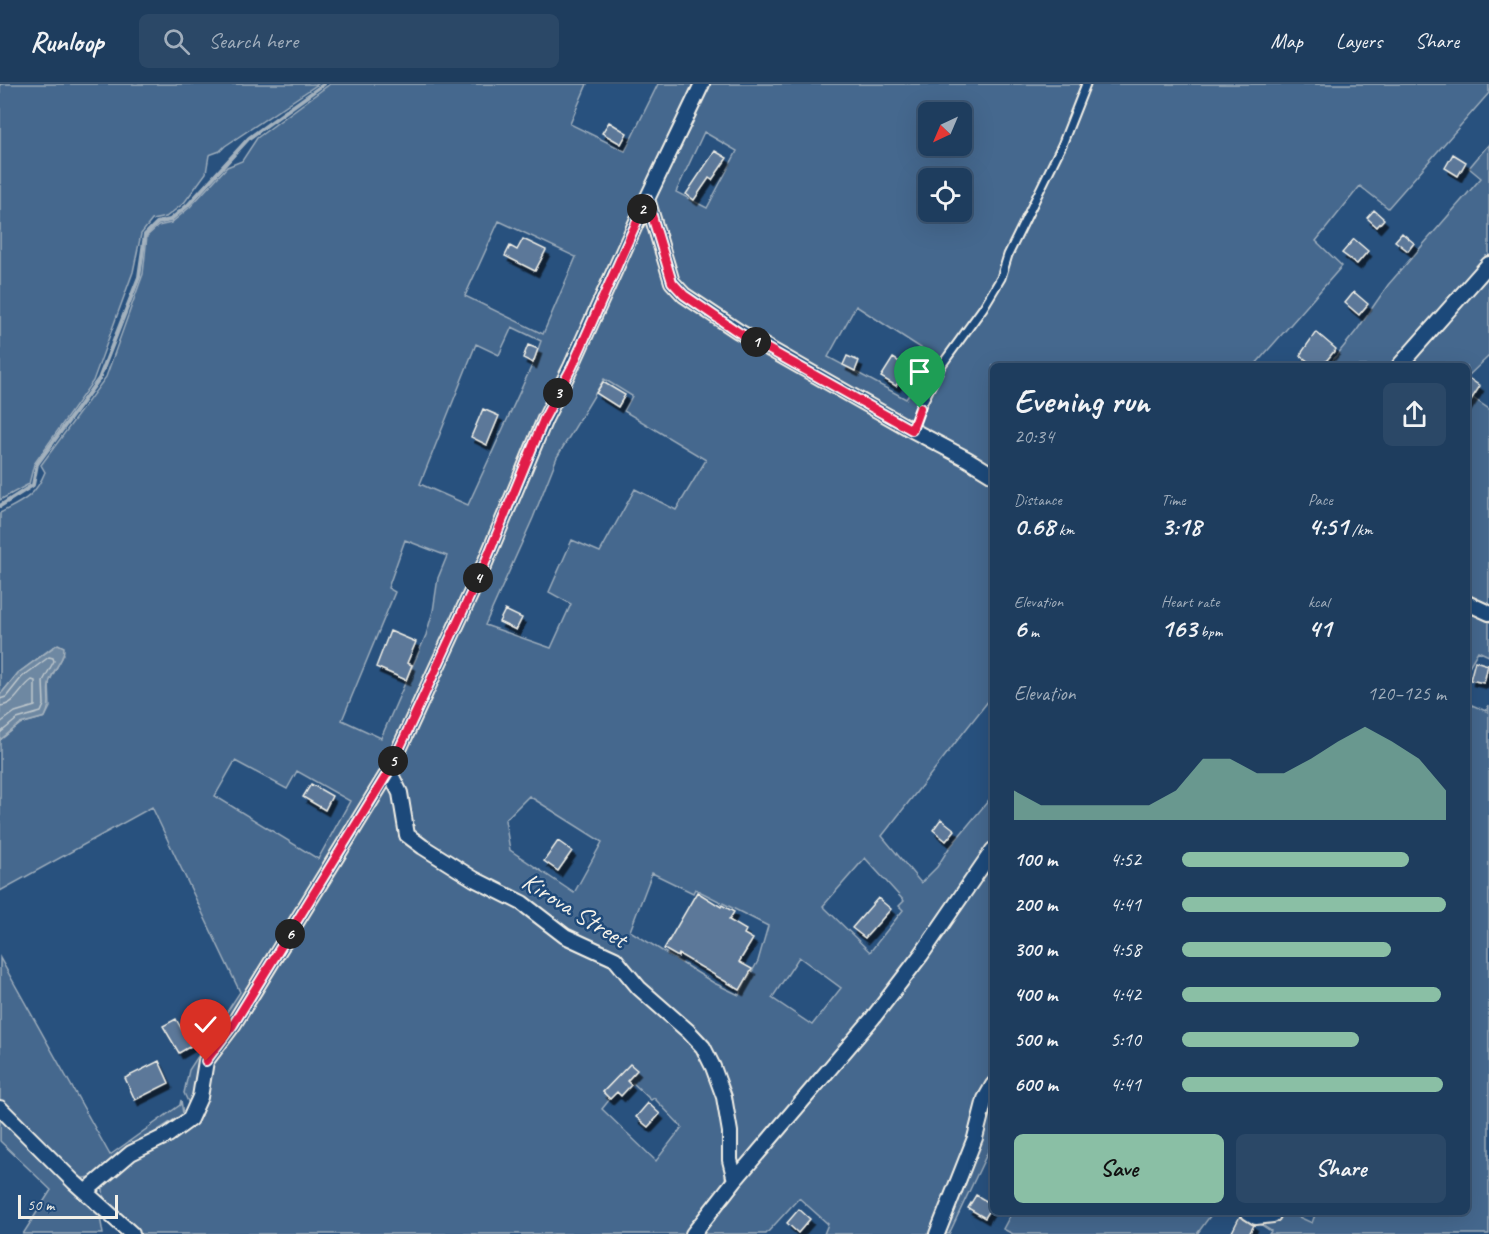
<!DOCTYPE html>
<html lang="en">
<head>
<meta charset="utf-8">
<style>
	:root { --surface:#1e3d5e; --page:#2b4867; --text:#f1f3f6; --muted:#a1aebc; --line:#3c5673; --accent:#8abfa5 }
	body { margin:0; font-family:Caveat,sans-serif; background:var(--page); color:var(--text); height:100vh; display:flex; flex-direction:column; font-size:22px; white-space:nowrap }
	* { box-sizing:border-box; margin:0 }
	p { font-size:20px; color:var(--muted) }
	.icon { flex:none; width:33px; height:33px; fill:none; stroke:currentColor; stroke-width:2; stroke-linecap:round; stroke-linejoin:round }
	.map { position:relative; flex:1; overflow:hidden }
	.sheet { position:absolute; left:990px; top:279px; width:480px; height:852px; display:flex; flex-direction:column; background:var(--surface); border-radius:9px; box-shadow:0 6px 24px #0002,0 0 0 2px var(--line) }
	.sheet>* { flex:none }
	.needle { width:39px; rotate:224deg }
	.controls { position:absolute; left:918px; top:18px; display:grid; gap:12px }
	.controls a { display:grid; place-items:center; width:54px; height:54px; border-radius:9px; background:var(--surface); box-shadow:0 6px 24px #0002,0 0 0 2px var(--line); font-size:30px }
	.scale { position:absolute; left:18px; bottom:15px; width:100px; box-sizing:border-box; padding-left:6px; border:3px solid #f4f1e8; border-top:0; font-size:16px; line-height:21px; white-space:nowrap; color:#f4f1e8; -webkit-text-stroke:4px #1f4a7a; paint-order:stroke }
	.pin { position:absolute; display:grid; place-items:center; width:51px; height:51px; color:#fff; margin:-62px -26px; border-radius:50% 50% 50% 0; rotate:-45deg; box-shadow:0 0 6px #0007 }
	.pin .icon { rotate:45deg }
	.km { position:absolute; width:30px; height:30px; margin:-15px; border-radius:50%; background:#222; color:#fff; font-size:16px; line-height:30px; text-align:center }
	.round { display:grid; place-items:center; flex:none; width:63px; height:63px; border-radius:9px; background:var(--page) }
	.headline { display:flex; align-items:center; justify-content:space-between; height:102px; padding:0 24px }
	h1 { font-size:33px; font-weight:700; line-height:45px }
	.figures { display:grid; grid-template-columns:repeat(3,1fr); gap:9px; height:102px; padding:6px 24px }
	.figures div { display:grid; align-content:center }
	.figures b { font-size:26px; font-weight:700 }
	.figures small { font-size:16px; font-weight:400 }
	.figures p { font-size:16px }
	.chart { height:168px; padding:12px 24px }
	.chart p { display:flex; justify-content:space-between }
	.chart svg { width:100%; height:108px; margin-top:6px; fill:var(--accent); opacity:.7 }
	.action { display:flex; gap:12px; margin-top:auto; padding:12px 24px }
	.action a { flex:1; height:69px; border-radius:9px; background:var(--accent); color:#111; font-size:24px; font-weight:700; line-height:69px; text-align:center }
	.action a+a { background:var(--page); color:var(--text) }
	ul { padding:0 24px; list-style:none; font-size:20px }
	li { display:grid; grid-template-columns:96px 72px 1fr; align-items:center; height:45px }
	li i { height:15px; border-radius:8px; background:var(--accent) }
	header { display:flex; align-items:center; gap:36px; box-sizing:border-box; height:84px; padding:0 30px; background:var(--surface); border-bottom:2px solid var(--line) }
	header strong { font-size:28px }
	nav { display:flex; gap:33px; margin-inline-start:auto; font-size:21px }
	.search { width:420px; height:54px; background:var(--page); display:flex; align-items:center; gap:15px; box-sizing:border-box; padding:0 21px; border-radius:9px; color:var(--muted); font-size:22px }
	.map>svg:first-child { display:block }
</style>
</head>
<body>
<header>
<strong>Runloop</strong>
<div class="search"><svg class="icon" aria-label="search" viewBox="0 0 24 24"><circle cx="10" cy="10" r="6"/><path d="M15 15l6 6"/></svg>Search here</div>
<nav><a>Map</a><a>Layers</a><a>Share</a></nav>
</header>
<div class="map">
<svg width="1489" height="1150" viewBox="0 0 1489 1150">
	<defs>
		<filter id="shadow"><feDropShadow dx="3.5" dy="5.5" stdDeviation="0" flood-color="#0009"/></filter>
	</defs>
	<rect width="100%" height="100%" fill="#28517e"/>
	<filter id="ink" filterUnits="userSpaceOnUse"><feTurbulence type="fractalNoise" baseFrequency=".0167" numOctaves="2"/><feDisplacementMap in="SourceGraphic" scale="12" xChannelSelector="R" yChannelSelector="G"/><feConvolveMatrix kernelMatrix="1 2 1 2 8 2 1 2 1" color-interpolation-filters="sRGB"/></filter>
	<g filter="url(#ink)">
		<path fill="#45688e" stroke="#9cacbb" stroke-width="1.5" fill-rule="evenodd" d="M0,0H318L225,62L220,67L209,71L206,89L184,119L166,133L152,136L141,150L133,188L93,297L34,380L29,400L0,416Z
			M330,0H587L570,40L625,67L658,0H696L486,464L377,700L228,942L198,1010L190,1022L184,1009L189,986L240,908L152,723L0,807V656L20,640L45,633L50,623L49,598L64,570L53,563L18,589L0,611V429C23,417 35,413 45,388L41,381L106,293L143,190L147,152L158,142L171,139L190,123L227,83L242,77L257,54ZM499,137L576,173L543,250L465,212ZM512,243L541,257L533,279L468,421L420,400L476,260L499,271ZM405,456L447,472L438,494L433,527L426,551L381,654L342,636L395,508L388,504ZM235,677L287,705L297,687L350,717L318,775L215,712Z
			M706,0H1489V9L1388,124L1360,102L1316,157L1342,182L1254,282H993V386L730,239L674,196L655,132L654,110ZM928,28H962V62H928ZM704,48L737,67L707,124L676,108ZM928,94H962V128H928ZM856,222L935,273L906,315L828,273Z
			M1489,60V171L1391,282H1328L1357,246L1388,201L1481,94L1469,84Z
			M647,124L670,200L993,397V611L882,752L921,799L937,783L949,764L993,711V760L935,837L888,906L735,1090L722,995L641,900L565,848L410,749L393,685L549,335ZM604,295L632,312L624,327L706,376L676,426L635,405L600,468L572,456L549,508L571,520L551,564L485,541L533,434L557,373ZM529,712L602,758L574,809L510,766L505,736ZM865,774L904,817L899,822L903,826L870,868L823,822ZM652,789L693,809L695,805L768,842L758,877L739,911L714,899L630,847ZM799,873L841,904L812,941L772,914Z
			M1489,189V272L1467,293V282H1406Z
			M1467,310L1489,325V521L1467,510Z
			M1467,523L1489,533V572L1478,567L1467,586Z
			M1467,619L1486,627L1489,621V1150H1269L1271,1147L1242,1128H1288L1312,1139L1316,1128H1467Z
			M388,694L395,707L402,744L614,878L686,949L712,988L727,1050L725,1096L716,1112L687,1150H140L105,1119C104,1115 103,1109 103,1105C106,1074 179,1059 196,1039C207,1026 209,993 213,976ZM620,991L631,1001L633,999L651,1016L654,1014L682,1043L656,1077L602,1025L610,1015L603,1008Z
			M993,774V986L977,1017L971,1057L933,1150H824L828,1140L799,1114L766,1150H701Z
			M0,874L110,1071L180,1021L181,1016L183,1030L155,1048L97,1092L78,1095L0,1020Z
			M993,1009V1057L949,1150H940Z
			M0,1034L51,1085L99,1127L103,1150H23L51,1106L0,1057Z
			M1012,1128H1213L1197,1150H1013L1003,1145Z"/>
		<path fill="#6e88a2" stroke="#a4b2be" stroke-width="1.5" d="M58,560L64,563C65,577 51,586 49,600C47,613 52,619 45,633L20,640L0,656V611L18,589Z"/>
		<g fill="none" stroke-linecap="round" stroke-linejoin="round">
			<path stroke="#bec7cc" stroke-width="1.5" d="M0,615L6,613L22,593L49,573L53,574L54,577L43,597L44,621L41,628L17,635L0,649
				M0,622C16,621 20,604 32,596L35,597V622L15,628L0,639"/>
			<path stroke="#a4b2be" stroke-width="4" d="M0,422L33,401L37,380L99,295L139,193L145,151L157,139L170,136L188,121L249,54L324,0"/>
		</g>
		<path fill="#5b7899" stroke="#f4f1e8" stroke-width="1.5" filter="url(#shadow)" d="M609,38L627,49L621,60L602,49Z
			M715,67L727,74L712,96L709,94L694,116L686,110Z
			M1453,70L1466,78L1458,92L1445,84Z
			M1374,126L1384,135L1377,143L1367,134Z
			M1402,149L1414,159L1408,167L1395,157Z
			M523,155L546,166L535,187L505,172L510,162L517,166Z
			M1354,155L1368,167L1357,180L1342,169Z
			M1354,208L1368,220L1359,231L1345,219Z
			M1316,248L1336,265L1322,282H1314L1300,271Z
			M528,261L538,265L533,279L523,274Z
			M847,272L859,277L855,287L843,281Z
			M893,274L908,283L896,302L881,293Z
			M1467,293L1480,302L1467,322Z
			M603,298L625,311L618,323L596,309Z
			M483,325L499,332L487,361L471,353Z
			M505,526L522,534L516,546L499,538Z
			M390,547L416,558L407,579L412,581L406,596L376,583Z
			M1475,577L1488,581L1484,599L1470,596Z
			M311,700L332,712L325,726L303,713Z
			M941,735L955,746L946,757L933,746Z
			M558,757L572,767L558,787L544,777Z
			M697,808L721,823L722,821L734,828L729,836L746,846L744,850L753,855L739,878L752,885L740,906L679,870L678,873L664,865Z
			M878,814L891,825L865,854L852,844Z
			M176,935L191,962L179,969L163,942Z
			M159,977L169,999L135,1016L125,994Z
			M630,980L637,986L627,997L631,1001L621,1012L617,1008L610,1015L603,1008Z
			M648,1019L660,1030L648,1043L636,1033Z
			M976,1111L993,1121L985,1134L968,1124Z
			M799,1125L810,1135L798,1149L787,1139Z
			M1240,1132L1254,1141L1249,1150H1231Z"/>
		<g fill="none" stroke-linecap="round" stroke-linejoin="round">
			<g stroke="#f4f1e8" stroke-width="11">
				<path id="service" d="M912,346L920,324L941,282L983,224L1001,194L1008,171L1062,61L1086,0"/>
			</g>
			<g stroke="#f4f1e8" stroke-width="18">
				<path id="minor" d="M647,115L672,198L684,211L738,247L912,346L967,375L993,391
					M1399,282L1489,180
					M1467,519L1489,529
					M389,687L400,709L407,751L423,763L474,795L522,819L565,852L615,875L639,904L688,947L703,963L713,983L724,1013L730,1048V1076L735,1096
					M0,1024L74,1098L132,1150
					M85,1108L131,1069L168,1051L190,1035L200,1013L206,977L233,941L389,687L485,479L545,335L571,283L647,115L702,0
					M1248,1128L1256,1133L1273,1131
					M693,1150L735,1096L872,935L921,871L993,766
					M937,1150L975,1054L985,1015L993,1001"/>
			</g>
			<use href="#service" stroke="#1f4a7a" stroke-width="7"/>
			<use href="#minor" stroke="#1f4a7a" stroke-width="14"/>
		</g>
	</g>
	<g fill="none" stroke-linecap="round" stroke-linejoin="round" filter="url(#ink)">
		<g stroke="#fff" stroke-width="12">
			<path id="route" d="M206,977L233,941L389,687L485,479L544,335L572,283L647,115L672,198L684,211L738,248L912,346L920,324"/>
		</g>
		<use href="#route" stroke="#e11d48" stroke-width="8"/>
	</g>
	<g text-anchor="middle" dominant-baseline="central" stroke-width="5" stroke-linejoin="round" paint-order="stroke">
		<g font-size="26" fill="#f4f1e8" stroke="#1f4a7a">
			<text transform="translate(575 826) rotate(32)">Kirova Street</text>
		</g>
	</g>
</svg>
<div class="controls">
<a><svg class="needle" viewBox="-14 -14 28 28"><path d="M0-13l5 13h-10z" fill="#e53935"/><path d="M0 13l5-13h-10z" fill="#a1aebc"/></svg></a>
<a><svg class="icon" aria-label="locate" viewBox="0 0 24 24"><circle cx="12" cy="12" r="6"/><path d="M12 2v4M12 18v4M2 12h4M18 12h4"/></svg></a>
</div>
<div class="scale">50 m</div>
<div class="pin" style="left:920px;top:324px;background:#1e9e55"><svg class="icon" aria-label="arrive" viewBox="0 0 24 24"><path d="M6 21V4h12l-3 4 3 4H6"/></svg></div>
<div class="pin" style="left:206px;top:977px;background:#d93025"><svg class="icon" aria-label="check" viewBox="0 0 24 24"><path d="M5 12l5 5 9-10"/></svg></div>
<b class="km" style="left:756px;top:258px">1</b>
<b class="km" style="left:642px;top:125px">2</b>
<b class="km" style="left:558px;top:309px">3</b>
<b class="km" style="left:478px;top:494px">4</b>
<b class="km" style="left:393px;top:677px">5</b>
<b class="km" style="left:290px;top:850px">6</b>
<section class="sheet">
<div class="headline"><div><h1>Evening run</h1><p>20:34</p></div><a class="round"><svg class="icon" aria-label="share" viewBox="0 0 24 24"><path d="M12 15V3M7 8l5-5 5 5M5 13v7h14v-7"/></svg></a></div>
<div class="figures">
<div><p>Distance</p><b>0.68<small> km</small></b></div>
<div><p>Time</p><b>3:18</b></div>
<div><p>Pace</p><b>4:51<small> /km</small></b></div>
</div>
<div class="figures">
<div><p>Elevation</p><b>6<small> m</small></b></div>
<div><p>Heart rate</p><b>163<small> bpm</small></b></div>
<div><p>kcal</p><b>41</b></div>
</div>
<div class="chart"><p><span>Elevation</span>120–125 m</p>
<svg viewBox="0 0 160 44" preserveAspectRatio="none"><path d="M0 44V32L10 38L20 38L30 38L40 38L50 38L60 32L70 19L80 19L90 25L100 25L110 19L120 12L130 6L140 12L150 19L160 32V44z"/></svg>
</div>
<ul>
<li><b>100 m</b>4:52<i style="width:86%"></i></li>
<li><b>200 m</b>4:41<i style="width:100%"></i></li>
<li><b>300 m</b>4:58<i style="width:79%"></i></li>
<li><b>400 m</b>4:42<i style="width:98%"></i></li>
<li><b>500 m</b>5:10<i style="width:67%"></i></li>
<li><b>600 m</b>4:41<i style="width:99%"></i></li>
</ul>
<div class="action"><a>Save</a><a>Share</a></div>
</section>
</div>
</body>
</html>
